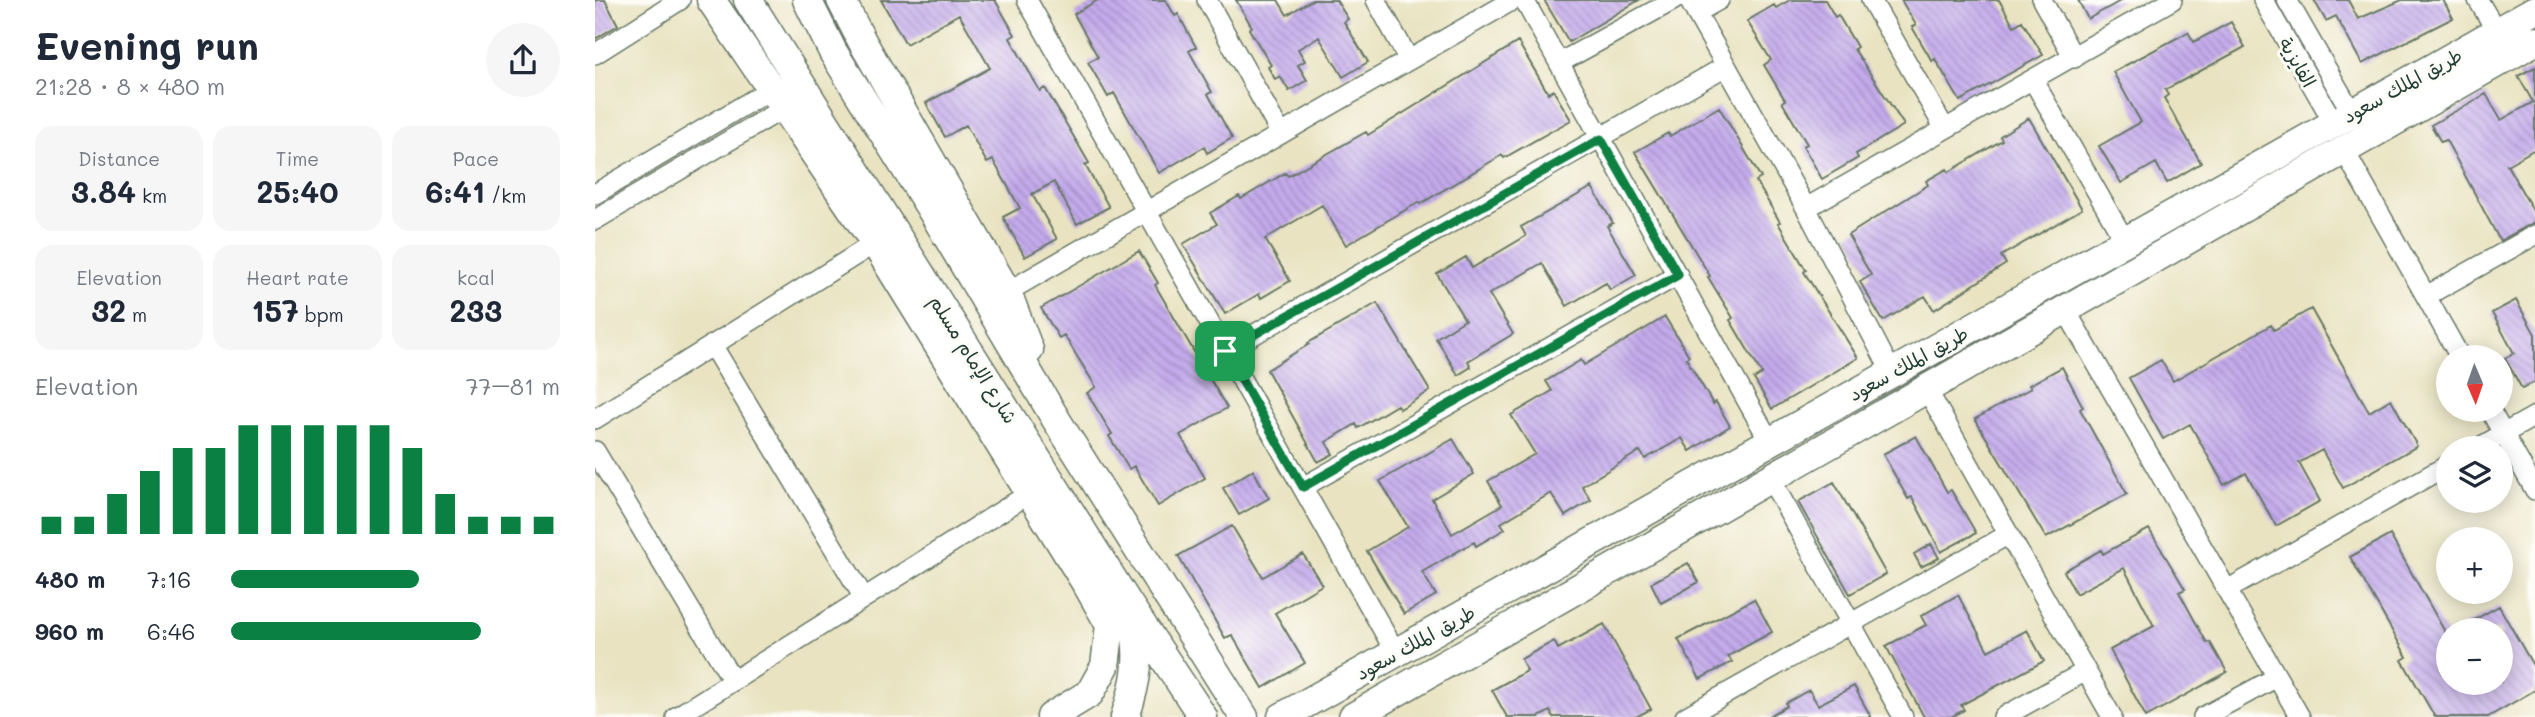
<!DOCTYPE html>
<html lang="en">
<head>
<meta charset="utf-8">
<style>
	:root { --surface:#fff; --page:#f6f6f7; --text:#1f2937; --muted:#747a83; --accent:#0b8043 }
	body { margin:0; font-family:Mali,"Playpen Sans Arabic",sans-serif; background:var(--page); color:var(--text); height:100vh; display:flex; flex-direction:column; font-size:26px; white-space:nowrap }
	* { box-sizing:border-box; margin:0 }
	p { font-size:23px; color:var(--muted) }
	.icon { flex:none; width:38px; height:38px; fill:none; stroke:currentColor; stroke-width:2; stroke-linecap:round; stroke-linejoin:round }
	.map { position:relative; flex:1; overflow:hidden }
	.details { display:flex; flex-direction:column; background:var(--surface); width:595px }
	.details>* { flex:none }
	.needle { width:46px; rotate:178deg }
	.buttons { position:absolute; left:1841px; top:345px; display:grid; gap:14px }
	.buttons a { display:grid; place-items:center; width:77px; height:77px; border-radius:50%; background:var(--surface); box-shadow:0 4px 18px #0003; font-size:35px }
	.pin { position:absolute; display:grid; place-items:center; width:60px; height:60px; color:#fff; margin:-30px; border-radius:14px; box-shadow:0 4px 10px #0006 }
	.round { display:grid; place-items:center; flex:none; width:74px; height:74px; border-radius:37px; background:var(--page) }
	.overview { display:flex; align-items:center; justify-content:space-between; height:119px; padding:0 35px }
	h1 { font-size:38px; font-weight:700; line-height:52px }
	.figures { display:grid; grid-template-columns:repeat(3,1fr); gap:10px; height:119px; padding:7px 35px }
	.figures div { display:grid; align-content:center; border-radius:18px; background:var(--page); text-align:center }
	.figures b { font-size:30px; font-weight:700 }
	.figures small { font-size:19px; font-weight:400 }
	.figures p { font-size:19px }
	.chart { height:196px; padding:14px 35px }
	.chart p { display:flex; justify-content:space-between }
	.chart svg { width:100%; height:126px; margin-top:7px; stroke:var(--accent); stroke-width:6 }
	ul { padding:0 35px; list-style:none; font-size:23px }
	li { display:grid; grid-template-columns:112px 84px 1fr; align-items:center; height:52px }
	li i { height:18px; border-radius:9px; background:var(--accent) }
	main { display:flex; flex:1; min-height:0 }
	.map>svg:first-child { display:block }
</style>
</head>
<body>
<main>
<section class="details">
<div class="overview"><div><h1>Evening run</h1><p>21:28 · 8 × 480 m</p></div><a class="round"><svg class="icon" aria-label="share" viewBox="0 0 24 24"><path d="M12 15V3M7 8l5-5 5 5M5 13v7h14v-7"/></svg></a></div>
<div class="figures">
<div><p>Distance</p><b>3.84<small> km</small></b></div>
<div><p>Time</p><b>25:40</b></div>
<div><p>Pace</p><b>6:41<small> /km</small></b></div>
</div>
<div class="figures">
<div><p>Elevation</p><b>32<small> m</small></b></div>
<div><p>Heart rate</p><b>157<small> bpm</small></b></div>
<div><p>kcal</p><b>233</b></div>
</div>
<div class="chart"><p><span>Elevation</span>77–81 m</p>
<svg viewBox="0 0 160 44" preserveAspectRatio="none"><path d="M5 44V38M15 44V38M25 44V30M35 44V22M45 44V14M55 44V14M65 44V6M75 44V6M85 44V6M95 44V6M105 44V6M115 44V14M125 44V30M135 44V38M145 44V38M155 44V38"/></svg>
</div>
<ul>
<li><b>480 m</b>7:16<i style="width:57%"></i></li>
<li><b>960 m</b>6:46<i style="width:76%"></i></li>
</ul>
</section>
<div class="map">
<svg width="1940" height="717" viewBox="0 0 1940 717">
	<defs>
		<pattern id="building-back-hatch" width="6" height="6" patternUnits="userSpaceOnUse" patternTransform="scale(1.75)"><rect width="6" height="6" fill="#c4aaec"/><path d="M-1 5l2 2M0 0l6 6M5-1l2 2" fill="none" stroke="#9f8cc0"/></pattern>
	</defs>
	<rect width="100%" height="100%" fill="#fdfcf7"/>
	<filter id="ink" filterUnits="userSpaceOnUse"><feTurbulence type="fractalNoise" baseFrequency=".0143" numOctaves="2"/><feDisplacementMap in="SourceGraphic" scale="14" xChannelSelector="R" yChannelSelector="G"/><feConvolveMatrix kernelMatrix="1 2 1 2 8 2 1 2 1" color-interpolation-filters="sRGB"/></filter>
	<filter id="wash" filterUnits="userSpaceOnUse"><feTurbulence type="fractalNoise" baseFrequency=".00686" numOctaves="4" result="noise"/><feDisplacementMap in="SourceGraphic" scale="28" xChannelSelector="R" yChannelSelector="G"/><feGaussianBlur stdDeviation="1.57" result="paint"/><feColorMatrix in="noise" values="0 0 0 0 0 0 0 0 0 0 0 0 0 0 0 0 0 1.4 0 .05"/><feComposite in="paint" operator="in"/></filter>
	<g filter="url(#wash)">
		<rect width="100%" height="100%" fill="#e9e3c1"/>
		<g id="blocks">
			<path fill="url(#building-back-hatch)" d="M0,0H10L23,25L0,39Z
				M286,0H400L420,35L415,38L445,91L450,88L476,132L494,163L490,165L514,207L482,224L459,182L437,194L462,239L430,257L408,217L425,208L398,160L392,163L371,125L350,137L331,103L395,68L364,14L311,44Z
				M503,0H571L580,16L583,14L601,47L594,51L617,92L613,94L637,138L612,153L609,147L564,173L519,93L513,97L493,62L503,57L479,14Z
				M641,0H683L692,15L717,0H741L753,19L749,22L773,62L748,77L724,37L703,49L710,61L703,65L712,80L694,91L685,76L680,79L673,67L676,65L654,29L657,27Z
				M949,0H1044L974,42Z
				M1195,0H1230L1240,17L1243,15L1262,47L1259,49L1309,125L1261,154L1263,158L1227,179L1208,146L1212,144L1187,102L1190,100L1169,65L1176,60L1152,21L1179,5L1181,8Z
				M1306,0H1404L1419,26L1427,21L1448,55L1365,101L1340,59L1337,61L1317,27L1321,25Z
				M1483,0H1527L1493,19Z
				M1719,0H1753L1763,19L1807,0H1848L1858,18L1767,64L1741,16L1731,21Z
				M1636,22L1650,47L1570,90L1573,95L1569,98L1606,163L1572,183L1561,163L1526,183L1504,146L1546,122L1518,72L1593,32L1599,42Z
				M923,42L953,93L958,90L976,120L909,158L907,155L825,204L824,202L751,245L727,205L670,239L695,281L666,298L664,294L630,314L588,244L622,224L615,213L644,196L646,199L690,173L693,176L771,132L773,135Z
				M1940,67V149L1912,165L1940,214V222L1905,241L1851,140L1846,142L1836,125L1891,94L1906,120L1938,102L1923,76Z
				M1124,107L1166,178L1161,181L1185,222L1183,223L1211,270L1209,272L1263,358L1177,409L1159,379L1167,374L1135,320L1138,318L1113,277L1115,276L1040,152L1073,133L1075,136Z
				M1434,118L1487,209L1406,256L1411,264L1339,310L1330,296L1288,321L1265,282L1276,275L1253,235L1333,185L1331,181L1352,169L1354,172L1407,140L1405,136Z
				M997,187L1018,223L1012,226L1041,275L1015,290L1011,283L972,306L947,263L894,294L918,334L873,361L876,367L863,375L841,338L870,320L842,274L871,257L877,268L931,236L926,227Z
				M544,251L563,283L560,285L632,408L585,435L610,478L563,506L539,466L534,469L514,436L517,434L492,393L501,387L469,335L464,338L446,308Z
				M1921,300L1940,334V382L1927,389L1910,358L1919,353L1897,313Z
				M782,303L835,391L805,409L802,405L763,428L761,424L731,442L738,454L723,462L672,370L714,344L713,343Z
				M1716,309L1774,412L1796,399L1822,446L1748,488L1727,450L1704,463L1725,501L1681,526L1651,473L1629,485L1595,424L1568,439L1534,378L1566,360L1578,381L1676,325L1679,330Z
				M1070,317L1094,356L1091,358L1118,404L1121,402L1135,426L1095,451L1087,438L1050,459L1045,451L987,486L996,500L970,516L956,493L906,523L910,529L881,546L879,542L827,572L841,595L809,614L772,551L813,527L785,481L858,439L879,474L837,499L857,534L907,505L893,481L940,454L916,415L957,391L951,381L986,360L989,365Z
				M1467,367L1488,407L1485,409L1532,494L1451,538L1380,419L1436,388L1434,385Z
				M1321,436L1352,492L1356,490L1381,533L1346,552L1317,497L1313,499L1288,454Z
				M658,470L674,498L644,515L628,488Z
				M1239,482L1291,574L1255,594L1203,502Z
				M637,526L668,577L708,554L727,585L680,613L710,663L668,688L637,635L630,638L583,556Z
				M1554,529L1590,589L1584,592L1612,643L1615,642L1632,672L1551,717L1515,650L1559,626L1529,568L1481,594L1469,571L1506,550L1508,554Z
				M1795,535L1853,637V682H1906V630H1861L1904,606L1940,669V690L1893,717H1840L1807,660L1812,657L1755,557Z
				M1336,544L1344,558L1326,567L1319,554Z
				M1093,563L1104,582L1066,603L1056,583Z
				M1363,595L1393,651L1432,630L1449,661L1366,705L1369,710L1356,717H1329L1291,646L1331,625L1326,616Z
				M1159,599L1177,632L1133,656L1137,662L1105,679L1083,639Z
				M1009,624L1056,709L1041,717H958L955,711L944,717H912L897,690L932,671L926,659L959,641L963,649Z
				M1259,686L1276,717H1172L1192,706L1191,703L1214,690L1223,705Z"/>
		</g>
	</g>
	<g filter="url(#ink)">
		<use href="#blocks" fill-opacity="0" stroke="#667765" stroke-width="2"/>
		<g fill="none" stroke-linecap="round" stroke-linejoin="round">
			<g stroke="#667765" stroke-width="22">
				<path id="street" d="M432,0L801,653
					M612,0L686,134
					M781,0L814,60
					M929,0L1175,442
					M1094,0L1211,208L1297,373
					M1276,0L1350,129
					M1447,0L1479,58
					M1668,0L1739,123
					M1692,0L1757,113
					M1883,0L1902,32
					M1101,13L1124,0
					M0,54L85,0
					M964,63L1079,0
					M1438,80L1530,241
					M1749,150L1865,357
					M0,194L176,89
					M1211,208L1577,0
					M0,220L189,108
					M412,292L918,0
					M1831,296L1940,235
					M1470,309L1705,717
					M117,345L269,598
					M630,351L1131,66
					M1331,388L1517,717
					M1895,410L1940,490
					M0,419L280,243
					M1883,448L1940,416
					M0,451L138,681
					M1175,478L1308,717
					M708,487L1083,275
					M1632,590L1853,465
					M81,717L435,493
					M1090,717L1414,534
					M1408,717L1491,671
					M1608,717L1682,677"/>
			</g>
			<g stroke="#667765" stroke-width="31">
				<path id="secondary" d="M116,0L280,243L495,590L515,625L510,666L495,693L456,717
					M153,0L532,602L608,717
					M212,0L238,52L336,209L462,421L649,717
					M246,0L267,41L412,292L434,350
					M530,717C542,682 547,654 537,618
					M687,717L1940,10
					M758,717L1940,41"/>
			</g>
			<use href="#street" stroke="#fff" stroke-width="19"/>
			<use href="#secondary" stroke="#fff" stroke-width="28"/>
		</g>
	</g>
	<g fill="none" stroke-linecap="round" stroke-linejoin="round" filter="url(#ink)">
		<g stroke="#fff" stroke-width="14">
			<path id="route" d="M1006,139L1083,275L708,487L630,351Z"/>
		</g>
		<use href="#route" stroke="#0b8043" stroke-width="9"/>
	</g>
	<g text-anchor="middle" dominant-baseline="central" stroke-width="6" stroke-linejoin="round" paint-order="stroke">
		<g font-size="19" fill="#1f3d34" stroke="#fdfcf7">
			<text transform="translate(1703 62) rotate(60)">الفايزية</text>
			<text transform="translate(1807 85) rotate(-29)">طريق الملك سعود</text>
			<text transform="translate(379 359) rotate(58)">شارع الإمام مسلم</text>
			<text transform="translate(1313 363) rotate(-29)">طريق الملك سعود</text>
			<text transform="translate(820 642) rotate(-29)">طريق الملك سعود</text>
		</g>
	</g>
</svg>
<div class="buttons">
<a><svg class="needle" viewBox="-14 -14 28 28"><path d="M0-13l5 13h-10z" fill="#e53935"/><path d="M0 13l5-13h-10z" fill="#747a83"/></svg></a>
<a><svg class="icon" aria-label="layers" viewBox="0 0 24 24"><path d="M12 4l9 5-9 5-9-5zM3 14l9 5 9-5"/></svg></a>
<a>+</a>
<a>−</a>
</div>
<div class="pin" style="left:630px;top:351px;background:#1e9e55"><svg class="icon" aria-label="arrive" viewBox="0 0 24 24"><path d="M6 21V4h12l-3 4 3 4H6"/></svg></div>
</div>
</main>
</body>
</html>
